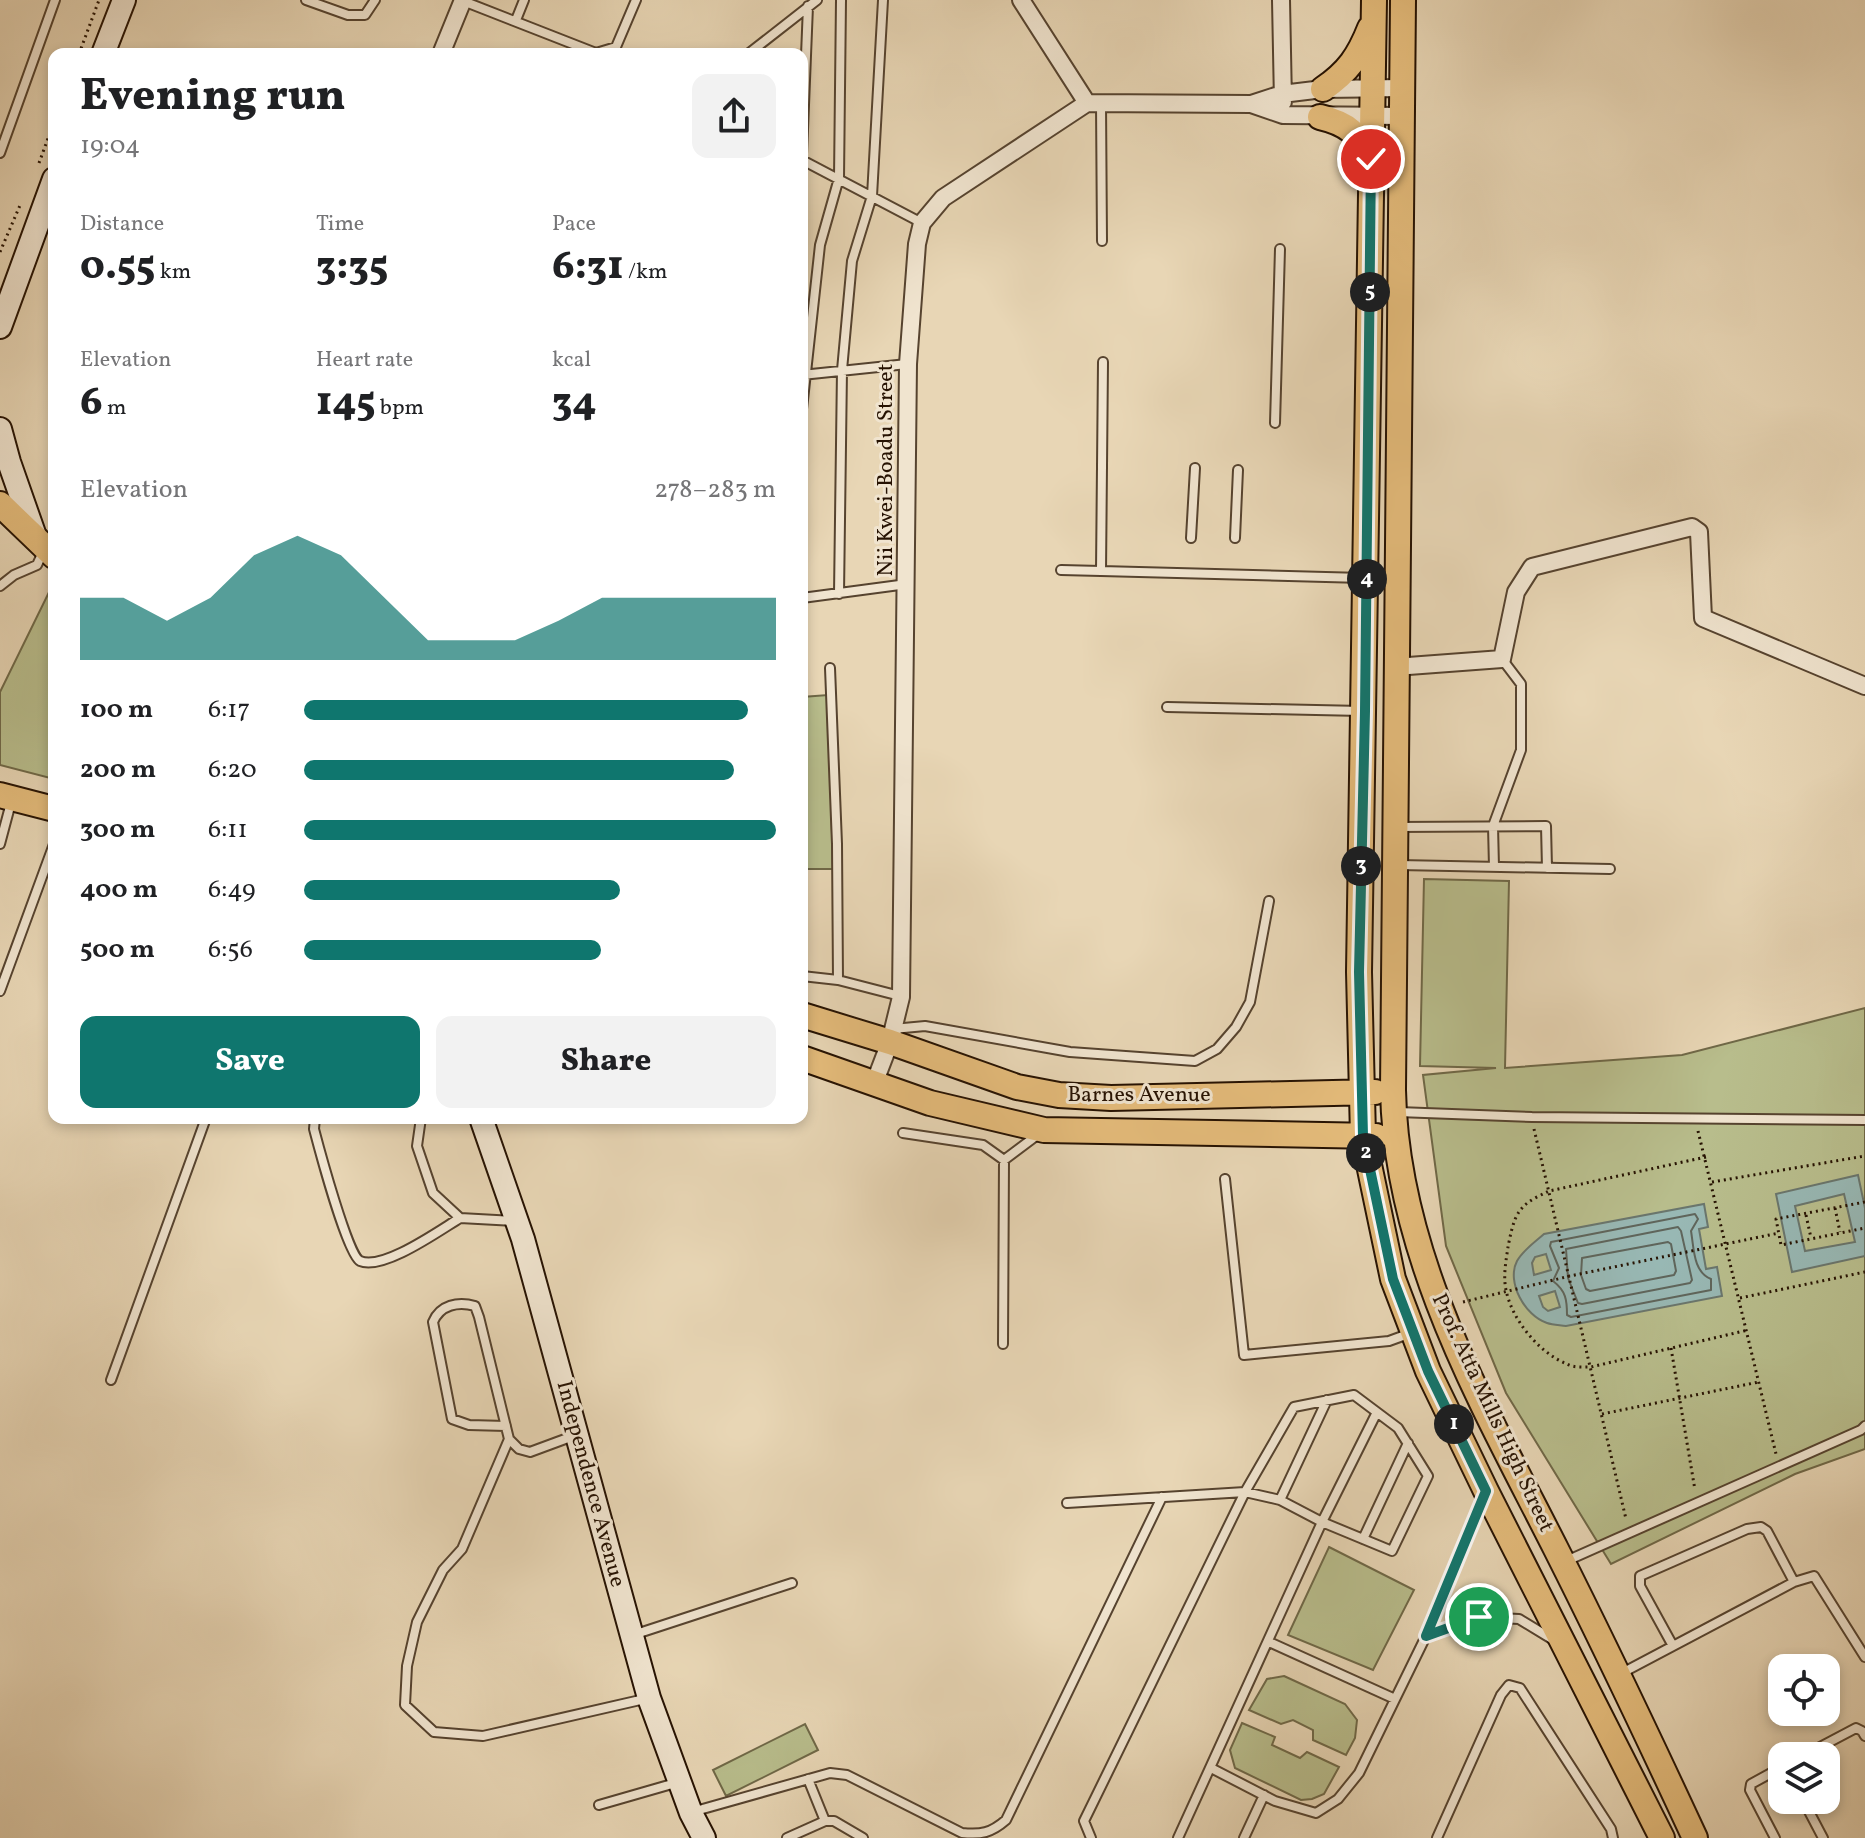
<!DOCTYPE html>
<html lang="en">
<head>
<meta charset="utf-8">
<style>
	:root { --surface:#fff; --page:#f2f2f2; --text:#202124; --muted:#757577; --accent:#0f766e }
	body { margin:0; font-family:Vollkorn,serif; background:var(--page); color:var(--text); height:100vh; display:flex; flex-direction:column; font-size:30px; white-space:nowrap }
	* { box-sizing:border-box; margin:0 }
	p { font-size:26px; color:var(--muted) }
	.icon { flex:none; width:44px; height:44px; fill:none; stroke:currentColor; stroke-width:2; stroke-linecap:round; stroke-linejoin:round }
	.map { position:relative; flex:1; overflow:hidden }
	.details { position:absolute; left:48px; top:48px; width:760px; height:1076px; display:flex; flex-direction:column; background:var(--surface); border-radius:16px; box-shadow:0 4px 12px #0003 }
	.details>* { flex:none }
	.buttons { position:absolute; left:1768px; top:1654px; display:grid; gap:16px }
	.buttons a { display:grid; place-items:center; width:72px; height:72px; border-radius:16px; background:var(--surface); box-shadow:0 4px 12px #0003; font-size:40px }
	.pin { position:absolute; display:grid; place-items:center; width:68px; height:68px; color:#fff; margin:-34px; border:4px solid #fff; border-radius:50%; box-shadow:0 2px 8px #0007 }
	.km { position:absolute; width:40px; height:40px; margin:-20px; border-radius:50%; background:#222; color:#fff; font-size:22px; line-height:40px; text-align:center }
	.round { display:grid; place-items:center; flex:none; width:84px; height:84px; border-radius:16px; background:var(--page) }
	.head { display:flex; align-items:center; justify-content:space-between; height:136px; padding:0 32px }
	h1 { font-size:44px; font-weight:800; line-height:60px }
	.figures { display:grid; grid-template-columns:repeat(3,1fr); gap:12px; height:136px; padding:8px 32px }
	.figures div { display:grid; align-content:center }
	.figures b { font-size:40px; font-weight:800 }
	.figures small { font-size:22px; font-weight:400 }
	.figures p { font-size:22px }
	.chart { height:224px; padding:16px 32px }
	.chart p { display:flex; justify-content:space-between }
	.chart svg { width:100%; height:144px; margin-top:8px; fill:var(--accent); opacity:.7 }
	.primary-button { display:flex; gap:16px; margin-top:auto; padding:16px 32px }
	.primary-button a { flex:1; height:92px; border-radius:16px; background:var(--accent); color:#fff; font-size:32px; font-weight:800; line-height:92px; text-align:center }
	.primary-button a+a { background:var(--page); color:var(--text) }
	ul { padding:0 32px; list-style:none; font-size:26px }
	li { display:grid; grid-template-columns:128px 96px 1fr; align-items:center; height:60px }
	li i { height:20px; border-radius:10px; background:var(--accent) }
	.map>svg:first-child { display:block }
</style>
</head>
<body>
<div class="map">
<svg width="1865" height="1838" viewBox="0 0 1865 1838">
	<rect width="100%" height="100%" fill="#e8d6b5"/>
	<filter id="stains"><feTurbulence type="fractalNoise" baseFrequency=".0025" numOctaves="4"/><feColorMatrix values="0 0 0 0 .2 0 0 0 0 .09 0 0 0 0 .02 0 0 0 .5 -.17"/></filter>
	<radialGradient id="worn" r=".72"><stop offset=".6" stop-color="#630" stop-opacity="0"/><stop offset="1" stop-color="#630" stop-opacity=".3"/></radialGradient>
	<path fill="#b8bd8c" stroke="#6f6847" stroke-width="2" d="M54,582V779L0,765V692Z
		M828,695L833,869H802V697Z
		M1424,879L1509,881L1505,1068L1682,1055L1865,1008V1449L1795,1474L1611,1564L1506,1393L1446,1246L1423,1075L1496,1068L1420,1066Z
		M1329,1547L1414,1590L1373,1670L1288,1635Z
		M1284,1676L1345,1704L1357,1720L1355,1738L1346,1755L1313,1740V1730L1293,1720L1281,1724L1249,1710L1267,1679Z
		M1242,1723L1275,1737L1272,1745L1300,1758L1307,1752L1339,1767L1324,1794L1312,1799L1301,1800L1235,1768L1230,1750Z
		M805,1724L818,1750L726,1796L713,1770Z"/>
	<path fill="#98b8b4" stroke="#6a766d" stroke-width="2" fill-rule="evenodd" d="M1858,1175L1865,1208V1256L1792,1272L1776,1194ZM1844,1194L1855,1242L1805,1251L1795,1206Z
		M1704,1204L1708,1227L1699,1229L1706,1269L1717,1267L1722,1296L1566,1326C1560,1325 1553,1325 1547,1323C1525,1316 1506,1282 1517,1261C1523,1250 1535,1242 1544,1234ZM1546,1254L1551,1270L1534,1275L1532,1263L1535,1257ZM1555,1291L1560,1307L1548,1311L1543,1307L1539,1296Z"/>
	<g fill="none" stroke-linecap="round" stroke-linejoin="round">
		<path stroke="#5f655b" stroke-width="2" d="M1695,1214L1698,1219L1691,1231C1694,1248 1693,1272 1711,1279V1290L1571,1317L1567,1315C1567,1300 1566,1291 1553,1281L1559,1268L1550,1246L1551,1242Z
			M1678,1227L1681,1231L1692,1280L1690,1283L1582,1304L1578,1303L1568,1278L1566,1249Z
			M1668,1242L1671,1244L1676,1271L1674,1275L1590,1291L1586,1289L1581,1275L1582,1258Z"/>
		<g stroke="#56432f" stroke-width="12">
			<path id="lane" d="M306,0L348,15H365L375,0
				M463,1L596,53L616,47L636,0
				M516,20L524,0
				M748,54L817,0
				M1101,104L1102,241
				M0,153L55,0
				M802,154L808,6
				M802,160L922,223
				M1103,362L1101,571L1363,578
				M802,375L907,364
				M802,409L820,245L839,178L841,0
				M1275,423L1280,249
				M1191,538L1195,468
				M1235,538L1238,470
				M1061,570L1101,571
				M0,586L14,575L37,565L43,552
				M839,594L842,370L852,261L872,196L883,0
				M802,598L907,584
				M830,668L837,844L838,980L900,996
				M1167,707L1362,711
				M1397,827L1546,826L1547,868
				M0,844L12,799
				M1399,865L1610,869
				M1494,867L1493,826L1521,750V684L1502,659
				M802,976L838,980
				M0,991L54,844
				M893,1029L925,1026L1070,1052L1195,1061L1217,1049L1236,1027L1250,1002L1269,901
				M1398,1112L1532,1117L1865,1120
				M315,1118L314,1129C319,1148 348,1256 360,1261C383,1271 440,1230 460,1218
				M421,1118L417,1146L433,1193L460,1218L516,1221
				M903,1133L983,1145L1004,1160L1040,1133
				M1225,1179L1244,1355L1389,1341L1411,1333
				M1003,1344L1004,1160
				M111,1380L206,1118
				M506,1426L469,1425L452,1419L433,1322C440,1305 458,1301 475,1306L479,1317L509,1439L519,1449L530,1452L576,1435
				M509,1439L462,1549L443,1570L417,1622L407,1666L405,1705L434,1732L483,1736L649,1698
				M1280,1500L1327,1400
				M1067,1503L1245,1492L1280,1500L1322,1522L1178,1838
				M1363,1539L1408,1443
				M1564,1562L1861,1430L1865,1426
				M633,1635L792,1583
				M1426,1636L1479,1617L1519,1619L1552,1639
				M1269,1642L1395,1699
				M1673,1646L1640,1586V1576L1747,1529L1761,1527L1767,1531L1794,1582
				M1622,1673L1794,1582L1814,1576L1865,1657
				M1803,1756L1856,1728L1862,1731L1865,1736
				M1211,1768L1275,1801L1316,1813L1338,1799L1359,1773L1426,1636L1483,1498
				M808,1779L825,1821
				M1803,1800L1823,1838
				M599,1805L679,1782
				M692,1812L830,1773L847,1775L962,1833C981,1835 991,1833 1006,1820L1162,1497
				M787,1838L825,1821H834L863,1838
				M1091,1838L1084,1821L1245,1492L1294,1407L1354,1395L1398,1428L1428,1476L1392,1551L1322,1522L1377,1412
				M1244,1838L1264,1795
				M1437,1838L1501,1695L1509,1685L1520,1688L1611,1829L1613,1838
				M1775,1838L1750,1790L1751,1784L1782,1767"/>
		</g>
		<g stroke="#56432f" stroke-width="20">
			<path id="street" d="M1021,0L1087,103
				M1281,0L1283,102
				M441,54L463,0
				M1251,104L1283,115L1403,116
				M1395,667L1502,659L1516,592L1532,567L1692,527L1699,532L1703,618L1865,686
				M874,1084L890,1042L901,997L908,364L917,244L922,223L943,198L1087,103L1251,104L1282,94L1323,89L1403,88"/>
		</g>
		<g stroke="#261202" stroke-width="26">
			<path id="secondary" d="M103,54L124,0
				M0,327L54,179
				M0,429L9,462L36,539
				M481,1118L523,1239L649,1698L691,1813L704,1838"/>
		</g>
		<g stroke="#261202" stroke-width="28">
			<path id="primary" d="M1374,0L1359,972L1363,1136L1393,1279L1428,1371L1486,1491L1662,1838
				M1403,0L1393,1090C1396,1256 1483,1405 1556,1549C1604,1644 1650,1741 1695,1838
				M1323,89C1348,72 1359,56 1370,28
				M1320,117C1350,124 1356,133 1371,159
				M0,504L54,556
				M0,795L54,809
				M802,1015L890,1042L1017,1087L1059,1095L1111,1098L1375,1092
				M802,1058L930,1103L1044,1130L1376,1136"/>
		</g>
		<path stroke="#261202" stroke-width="3" stroke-dasharray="2 4" stroke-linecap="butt" d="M79,54L99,0
			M39,163L54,122
			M0,252L21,203
			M1534,1129L1626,1519
			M1698,1131L1776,1454
			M1706,1157L1549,1191C1539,1196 1526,1201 1519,1212C1513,1220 1510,1237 1508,1247C1506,1261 1503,1276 1506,1290C1512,1320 1539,1353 1567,1364C1574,1368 1583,1367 1591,1367L1748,1330
			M1712,1182L1865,1156
			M1865,1202L1776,1219L1781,1245L1865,1228
			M1835,1208L1840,1232
			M1806,1215L1811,1238
			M1740,1298L1865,1272
			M1463,1302L1570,1276L1779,1233
			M1671,1348L1695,1490
			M1602,1414L1759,1382"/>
		<use href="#lane" stroke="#f0e4cf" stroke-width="8"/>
		<use href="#street" stroke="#f0e4cf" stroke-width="16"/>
		<use href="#secondary" stroke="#f0e4cf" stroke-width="22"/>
		<use href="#primary" stroke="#e4bb7a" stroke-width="24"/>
	</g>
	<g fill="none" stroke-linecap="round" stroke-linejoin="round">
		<g stroke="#fff" stroke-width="16">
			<path id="route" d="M1371,159L1365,711L1359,972L1363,1136L1393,1279L1428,1371L1486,1491L1426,1636L1479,1617"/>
		</g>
		<use href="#route" stroke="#0f766e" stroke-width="10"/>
	</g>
	<g text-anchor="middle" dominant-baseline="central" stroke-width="6" stroke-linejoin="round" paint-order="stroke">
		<g font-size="22" fill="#261202" stroke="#f0e4cf">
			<text transform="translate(886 470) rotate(-90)">Nii Kwei-Boadu Street</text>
			<text x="1139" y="1095">Barnes Avenue</text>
			<text transform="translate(1492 1413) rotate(65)">Prof. Atta Mills High Street</text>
			<text transform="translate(590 1484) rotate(75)">Independence Avenue</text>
		</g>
	</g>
	<rect width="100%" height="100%" filter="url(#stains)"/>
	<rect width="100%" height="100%" fill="url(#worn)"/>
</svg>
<div class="buttons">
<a><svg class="icon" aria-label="locate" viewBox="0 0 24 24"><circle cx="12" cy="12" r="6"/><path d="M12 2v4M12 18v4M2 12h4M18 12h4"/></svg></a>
<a><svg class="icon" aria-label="layers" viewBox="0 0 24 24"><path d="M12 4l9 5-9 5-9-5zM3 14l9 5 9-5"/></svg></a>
</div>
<div class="pin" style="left:1479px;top:1617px;background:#1e9e55"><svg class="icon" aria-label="arrive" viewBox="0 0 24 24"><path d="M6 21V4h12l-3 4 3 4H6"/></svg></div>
<div class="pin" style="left:1371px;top:159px;background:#d93025"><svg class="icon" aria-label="check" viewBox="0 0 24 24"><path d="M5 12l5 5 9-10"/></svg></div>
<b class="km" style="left:1454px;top:1424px">1</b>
<b class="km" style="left:1366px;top:1153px">2</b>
<b class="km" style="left:1361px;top:866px">3</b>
<b class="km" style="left:1367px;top:579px">4</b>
<b class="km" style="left:1370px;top:292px">5</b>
<section class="details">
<div class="head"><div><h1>Evening run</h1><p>19:04</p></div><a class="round"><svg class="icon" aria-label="share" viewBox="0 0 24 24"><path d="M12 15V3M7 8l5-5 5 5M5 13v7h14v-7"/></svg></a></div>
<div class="figures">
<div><p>Distance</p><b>0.55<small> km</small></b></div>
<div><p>Time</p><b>3:35</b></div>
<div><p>Pace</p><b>6:31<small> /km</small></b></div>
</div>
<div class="figures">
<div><p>Elevation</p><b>6<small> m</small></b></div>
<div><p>Heart rate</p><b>145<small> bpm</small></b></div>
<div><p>kcal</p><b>34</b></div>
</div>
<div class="chart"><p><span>Elevation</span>278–283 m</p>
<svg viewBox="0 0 160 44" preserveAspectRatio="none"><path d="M0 44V25L10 25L20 32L30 25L40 12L50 6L60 12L70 25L80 38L90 38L100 38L110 32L120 25L130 25L140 25L150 25L160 25V44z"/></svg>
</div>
<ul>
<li><b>100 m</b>6:17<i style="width:94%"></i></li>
<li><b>200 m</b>6:20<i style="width:91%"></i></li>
<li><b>300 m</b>6:11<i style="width:100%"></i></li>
<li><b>400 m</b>6:49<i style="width:67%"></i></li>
<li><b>500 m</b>6:56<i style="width:63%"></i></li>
</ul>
<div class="primary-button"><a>Save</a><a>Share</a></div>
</section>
</div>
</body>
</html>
